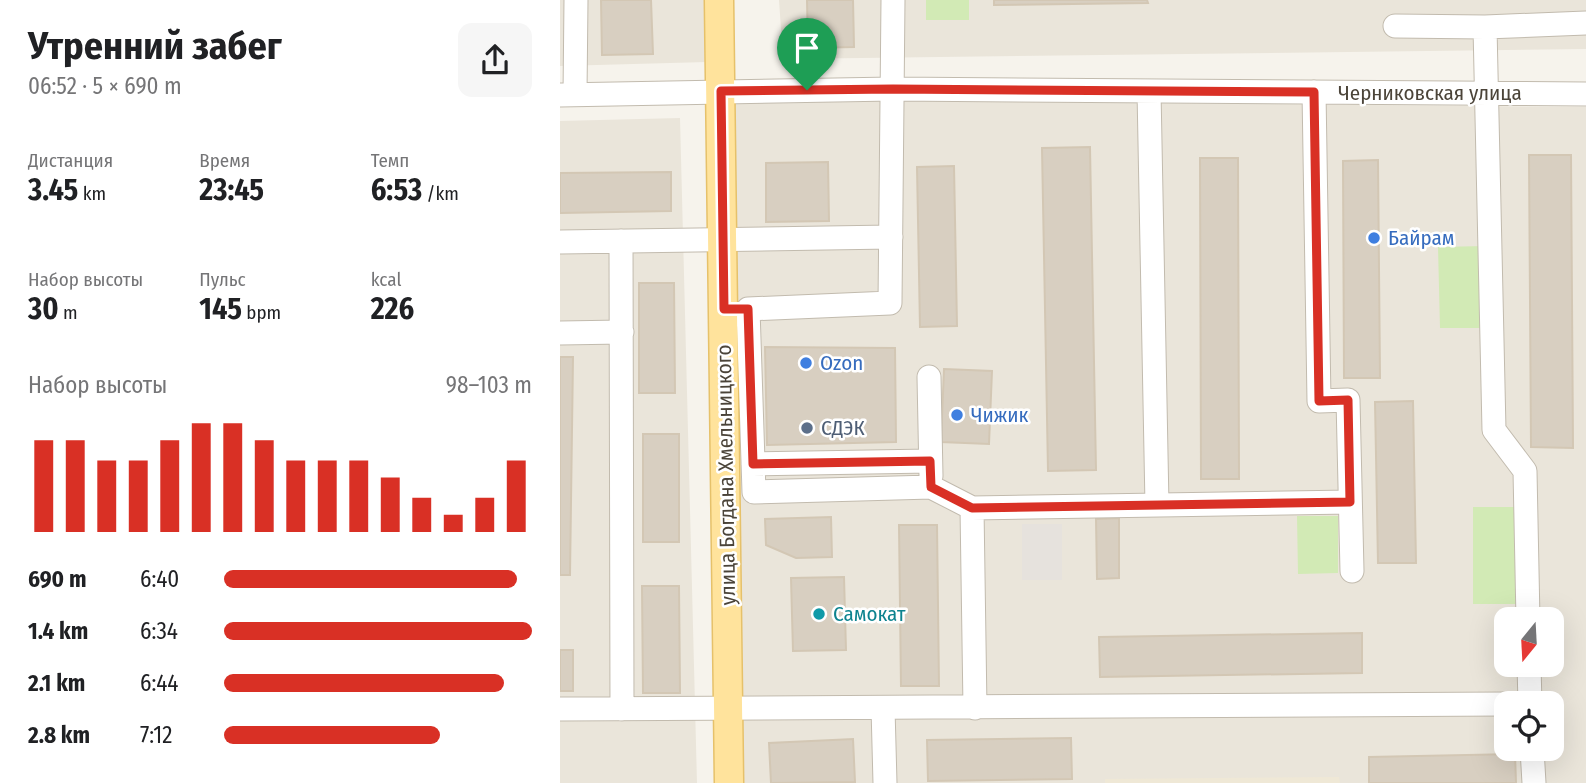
<!DOCTYPE html>
<html lang="ru">
<head>
<meta charset="utf-8">
<style>
	:root { --surface:#fff; --page:#f6f6f6; --text:#202124; --muted:#757577; --accent:#d93025 }
	body { margin:0; font-family:"Fira Sans Condensed",sans-serif; background:var(--page); color:var(--text); height:100vh; display:flex; flex-direction:column; font-size:26px; white-space:nowrap }
	* { box-sizing:border-box; margin:0 }
	p { font-size:23px; color:var(--muted) }
	.icon { flex:none; width:38px; height:38px; fill:none; stroke:currentColor; stroke-width:2; stroke-linecap:round; stroke-linejoin:round }
	.map { position:relative; flex:1; overflow:hidden }
	.details { display:flex; flex-direction:column; background:var(--surface); width:560px }
	.details>* { flex:none }
	.needle { width:46px; rotate:198deg }
	.controls { position:absolute; left:934px; top:607px; display:grid; gap:14px }
	.controls a { display:grid; place-items:center; width:70px; height:70px; border-radius:14px; background:var(--surface); box-shadow:0 7px 28px #0002; font-size:35px }
	.pin { position:absolute; display:grid; place-items:center; width:60px; height:60px; color:#fff; margin:-72px -30px; border-radius:50% 50% 50% 0; rotate:-45deg; box-shadow:0 0 7px #0007 }
	.pin .icon { rotate:45deg }
	.round { display:grid; place-items:center; flex:none; width:74px; height:74px; border-radius:14px; background:var(--page) }
	.overview { display:flex; align-items:center; justify-content:space-between; height:119px; padding:0 28px }
	h1 { font-size:38px; font-weight:700; line-height:52px }
	.stats { display:grid; grid-template-columns:repeat(3,1fr); gap:10px; height:119px; padding:7px 28px }
	.stats div { display:grid; align-content:center }
	.stats b { font-size:30px; font-weight:700 }
	.stats small { font-size:19px; font-weight:400 }
	.stats p { font-size:19px }
	.chart { height:196px; padding:14px 28px }
	.chart p { display:flex; justify-content:space-between }
	.chart svg { width:100%; height:126px; margin-top:7px; stroke:var(--accent); stroke-width:6 }
	ul { padding:0 28px; list-style:none; font-size:23px }
	li { display:grid; grid-template-columns:112px 84px 1fr; align-items:center; height:52px }
	li i { height:18px; border-radius:9px; background:var(--accent) }
	main { display:flex; flex:1; min-height:0 }
	.map>svg:first-child { display:block }
</style>
</head>
<body>
<main>
<section class="details">
<div class="overview"><div><h1>Утренний забег</h1><p>06:52 · 5 × 690 m</p></div><a class="round"><svg class="icon" aria-label="share" viewBox="0 0 24 24"><path d="M12 15V3M7 8l5-5 5 5M5 13v7h14v-7"/></svg></a></div>
<div class="stats">
<div><p>Дистанция</p><b>3.45<small> km</small></b></div>
<div><p>Время</p><b>23:45</b></div>
<div><p>Темп</p><b>6:53<small> /km</small></b></div>
</div>
<div class="stats">
<div><p>Набор высоты</p><b>30<small> m</small></b></div>
<div><p>Пульс</p><b>145<small> bpm</small></b></div>
<div><p>kcal</p><b>226</b></div>
</div>
<div class="chart"><p><span>Набор высоты</span>98–103 m</p>
<svg viewBox="0 0 160 44" preserveAspectRatio="none"><path d="M5 44V12M15 44V12M25 44V19M35 44V19M45 44V12M55 44V6M65 44V6M75 44V12M85 44V19M95 44V19M105 44V19M115 44V25M125 44V32M135 44V38M145 44V32M155 44V19"/></svg>
</div>
<ul>
<li><b>690 m</b>6:40<i style="width:95%"></i></li>
<li><b>1.4 km</b>6:34<i style="width:100%"></i></li>
<li><b>2.1 km</b>6:44<i style="width:91%"></i></li>
<li><b>2.8 km</b>7:12<i style="width:70%"></i></li>
</ul>
</section>
<div class="map">
<svg width="1026" height="783" viewBox="0 0 1026 783">
	<rect width="100%" height="100%" fill="#f6f3ec"/>
	<path fill="#eae5da" fill-rule="evenodd" d="M0,0H146L147,62L0,66Z
		M219,0H1026V49L223,59Z
		M170,99L1026,107V783H182ZM947,620H992V665H947ZM947,704H992V749H947Z
		M120,118L137,783H0V121Z"/>
	<path fill="#e6e2dd" d="M462,524H502V580H462Z"/>
	<path fill="#efe8d6" d="M779,777L780,783H545V779Z"/>
	<path fill="#d2eab5" d="M366,0H409V20H366Z
		M925,246L927,328H880L878,247Z
		M913,507H960V604H913Z
		M737,516H778V573L738,574Z"/>
	<path fill="#d8cfc1" stroke="#d3c7b4" stroke-width="2" d="M41,0H91L93,54L42,55Z
		M247,0H293L294,47L248,48Z
		M434,0H587L588,3L434,5Z
		M530,147L536,470L488,471L482,148Z
		M969,155H1011L1013,448L971,447Z
		M640,158H678L679,479H641Z
		M818,160L820,378H784L783,161Z
		M268,162L269,221L206,222V163Z
		M394,166L397,326L360,327L357,167Z
		M111,172V211L0,213V173Z
		M79,283H114L115,393H79Z
		M205,347L335,348L336,442L207,445Z
		M0,357H13L10,575H0Z
		M384,369L432,371L429,444L381,442Z
		M853,401L856,563H818L815,402Z
		M83,434H119V542H83Z
		M271,517L272,557L236,558L206,545L205,519Z
		M559,518V578L537,579L536,519Z
		M339,525H377L379,686H341Z
		M284,577L286,650L233,651L231,578Z
		M82,586H119L120,693H83Z
		M802,633V673L540,677L539,637Z
		M0,650H13V691H0Z
		M511,738L512,779L368,781L367,740Z
		M293,739L295,782L211,783L209,743Z
		M955,754L956,783H809V757Z"/>
	<g fill="none" stroke-linecap="round" stroke-linejoin="round">
		<g stroke="#c2bbae" stroke-width="25">
			<path id="minor" d="M333,0L330,303L188,309L194,492L371,487L412,508
				M835,26L925,27
				M589,91L597,505
				M754,92L759,401L788,400L792,571
				M15,94L16,0
				M0,95L333,89L1026,94
				M61,241L62,709
				M0,242L331,237
				M0,333L62,332
				M369,377L371,476
				M193,464L370,461
				M968,620L965,471L934,430L925,27L1026,23
				M969,665L970,704
				M323,708L325,783
				M415,708L412,508L790,502
				M0,709L947,704
				M972,749L974,783"/>
		</g>
		<g stroke="#e6c16a" stroke-width="31">
			<path id="major" d="M159,0L169,783"/>
		</g>
		<use href="#minor" stroke="#fff" stroke-width="23"/>
		<use href="#major" stroke="#ffe39c" stroke-width="28"/>
	</g>
	<g fill="none" stroke-linecap="round" stroke-linejoin="round">
		<g stroke="#fff" stroke-width="14">
			<path id="route" d="M333,89L754,92L759,401L788,400L790,502L412,508L371,487L370,461L193,464L188,309H164L161,91Z"/>
		</g>
		<use href="#route" stroke="#d93025" stroke-width="9"/>
	</g>
	<g fill="#3f7fe0" stroke="#fff" stroke-width="2.5">
		<circle cx="814" cy="238" r="7"/>
		<circle cx="246" cy="363" r="7"/>
		<circle cx="397" cy="415" r="7"/>
	</g>
	<circle fill="#5c6f8a" stroke="#fff" stroke-width="2.5" cx="247" cy="428" r="7"/>
	<circle fill="#0f9aa8" stroke="#fff" stroke-width="2.5" cx="259" cy="614" r="7"/>
	<g text-anchor="middle" dominant-baseline="central" stroke-width="5" stroke-linejoin="round" paint-order="stroke">
		<g font-size="21" fill="#4b4439" stroke="#fff">
			<text x="870" y="93">Черниковская улица</text>
			<text transform="translate(166 475) rotate(-91)">улица Богдана Хмельницкого</text>
		</g>
		<g font-size="21" fill="#366cbe" stroke="#fff" text-anchor="start">
			<text x="828" y="238">Байрам</text>
			<text x="260" y="363">Ozon</text>
			<text x="411" y="415">Чижик</text>
		</g>
		<g font-size="21" fill="#4e5e75" stroke="#fff" text-anchor="start">
			<text x="261" y="428">СДЭК</text>
		</g>
		<g font-size="21" fill="#0d838f" stroke="#fff" text-anchor="start">
			<text x="273" y="614">Самокат</text>
		</g>
	</g>
</svg>
<div class="controls">
<a><svg class="needle" viewBox="-14 -14 28 28"><path d="M0-13l5 13h-10z" fill="#e53935"/><path d="M0 13l5-13h-10z" fill="#757577"/></svg></a>
<a><svg class="icon" aria-label="locate" viewBox="0 0 24 24"><circle cx="12" cy="12" r="6"/><path d="M12 2v4M12 18v4M2 12h4M18 12h4"/></svg></a>
</div>
<div class="pin" style="left:247px;top:90px;background:#1e9e55"><svg class="icon" aria-label="arrive" viewBox="0 0 24 24"><path d="M6 21V4h12l-3 4 3 4H6"/></svg></div>
</div>
</main>
</body>
</html>
